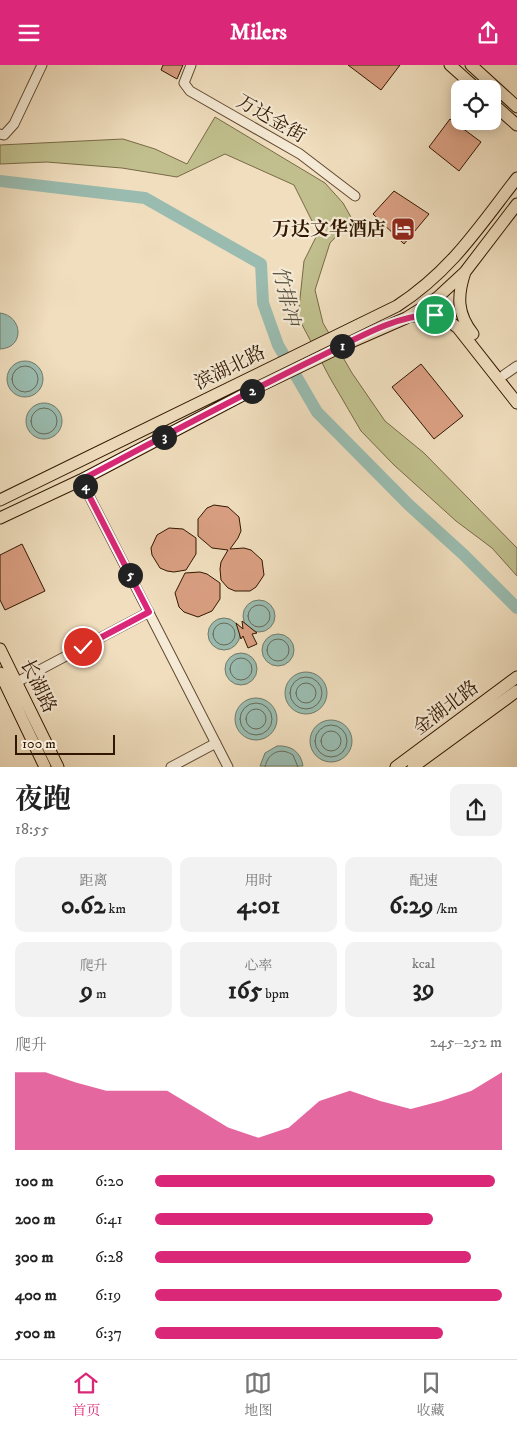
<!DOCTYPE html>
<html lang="zh">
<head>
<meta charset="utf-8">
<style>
	:root { --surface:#fff; --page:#f2f2f2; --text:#222; --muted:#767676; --line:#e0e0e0; --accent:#db2777 }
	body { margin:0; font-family:"IM FELL DW Pica","Noto Serif SC",serif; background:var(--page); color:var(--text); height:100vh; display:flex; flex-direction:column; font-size:19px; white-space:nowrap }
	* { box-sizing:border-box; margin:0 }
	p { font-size:16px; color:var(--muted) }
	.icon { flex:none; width:28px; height:28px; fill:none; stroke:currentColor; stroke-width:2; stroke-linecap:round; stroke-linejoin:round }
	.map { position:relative; height:702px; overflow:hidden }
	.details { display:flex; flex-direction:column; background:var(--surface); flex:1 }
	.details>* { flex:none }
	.controls { position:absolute; left:451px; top:15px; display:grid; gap:10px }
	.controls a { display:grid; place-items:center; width:50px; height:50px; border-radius:10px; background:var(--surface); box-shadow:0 2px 12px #0003; font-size:25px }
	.scale { position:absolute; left:15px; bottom:12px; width:100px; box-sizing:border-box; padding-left:5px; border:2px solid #311600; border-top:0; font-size:14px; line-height:18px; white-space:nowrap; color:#311600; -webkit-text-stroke:4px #f5ead5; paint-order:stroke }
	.pin { position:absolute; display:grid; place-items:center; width:42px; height:42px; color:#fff; margin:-21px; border:2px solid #fff; border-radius:50%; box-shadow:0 1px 5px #0007 }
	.km { position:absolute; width:25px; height:25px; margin:-12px; border-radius:50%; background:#222; color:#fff; font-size:14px; line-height:25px; text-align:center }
	.round { display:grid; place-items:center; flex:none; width:52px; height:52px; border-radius:10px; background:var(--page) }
	.overview { display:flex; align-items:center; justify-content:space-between; height:85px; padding:0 15px }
	h1 { font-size:28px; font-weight:700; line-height:38px }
	.stats { display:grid; grid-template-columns:repeat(3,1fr); gap:8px; height:85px; padding:5px 15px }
	.stats div { display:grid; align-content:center; border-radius:10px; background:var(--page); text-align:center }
	.stats b { font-size:25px; font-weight:700 }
	.stats small { font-size:14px; font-weight:400 }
	.stats p { font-size:14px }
	.chart { height:140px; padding:10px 15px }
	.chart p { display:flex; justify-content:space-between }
	.chart svg { width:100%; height:90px; margin-top:5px; fill:var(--accent); opacity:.7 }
	ul { padding:0 15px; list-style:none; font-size:16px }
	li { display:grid; grid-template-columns:80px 60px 1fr; align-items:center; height:38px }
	li i { height:12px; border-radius:6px; background:var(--accent) }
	header { display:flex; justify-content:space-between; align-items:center; height:65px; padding:0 15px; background:var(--accent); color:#fff; font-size:22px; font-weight:700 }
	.dock { display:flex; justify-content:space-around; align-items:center; height:70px; border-top:1px solid var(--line); background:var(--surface); font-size:14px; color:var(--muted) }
	.dock a { display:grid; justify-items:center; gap:2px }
	.dock .selected { color:var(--accent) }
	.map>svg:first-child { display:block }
</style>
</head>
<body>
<header><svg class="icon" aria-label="menu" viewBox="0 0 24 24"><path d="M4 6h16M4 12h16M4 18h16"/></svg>Milers<svg class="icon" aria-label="share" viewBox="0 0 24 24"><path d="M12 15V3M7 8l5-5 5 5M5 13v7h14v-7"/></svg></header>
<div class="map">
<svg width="517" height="702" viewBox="0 0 517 702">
	<rect width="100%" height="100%" fill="#f0debe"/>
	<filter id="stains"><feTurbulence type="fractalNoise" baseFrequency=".004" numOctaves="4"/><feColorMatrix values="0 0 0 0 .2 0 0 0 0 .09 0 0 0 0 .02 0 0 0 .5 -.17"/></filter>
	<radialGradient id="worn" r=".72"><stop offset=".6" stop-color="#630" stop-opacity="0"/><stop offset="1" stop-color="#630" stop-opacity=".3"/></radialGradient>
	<path fill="#c0bf8d" stroke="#786a46" d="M215,52L325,118L343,138L352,154L330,178L315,225L323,258L352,308L385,356L424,388L517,483V511L492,483L456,456L394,400L361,366L330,313L298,252L304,196L318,168L294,120L225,89L177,112L122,103L47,97L0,99V80L123,74L155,84L187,99Z"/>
	<path fill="#9abcb0" stroke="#707a6a" d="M0,248C23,251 25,283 0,284Z
		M7 314a18 18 0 1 1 36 0a18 18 0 1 1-36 0Z
		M26 356a18 18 0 1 1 36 0a18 18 0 1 1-36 0Z
		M243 551a16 16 0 1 1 32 0a16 16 0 1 1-32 0Z
		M208 569a16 16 0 1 1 32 0a16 16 0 1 1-32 0Z
		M262 585a16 16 0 1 1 32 0a16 16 0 1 1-32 0Z
		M225 604a16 16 0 1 1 32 0a16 16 0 1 1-32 0Z
		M285 628a21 21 0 1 1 42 0a21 21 0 1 1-42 0Z
		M235 654a21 21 0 1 1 42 0a21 21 0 1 1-42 0Z
		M310 676a21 21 0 1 1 42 0a21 21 0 1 1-42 0Z
		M277,681C291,680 301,687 303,701H260L265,688Z"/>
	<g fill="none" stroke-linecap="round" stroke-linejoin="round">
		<path stroke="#666958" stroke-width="1" d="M12 314a13 13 0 1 1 26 0a13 13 0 1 1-26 0Z
			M31 356a13 13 0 1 1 26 0a13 13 0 1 1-26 0Z
			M248 551a11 11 0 1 1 22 0a11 11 0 1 1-22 0Z
			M213 569a11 11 0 1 1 22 0a11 11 0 1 1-22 0Z
			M267 585a11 11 0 1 1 22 0a11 11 0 1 1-22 0Z
			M230 604a11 11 0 1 1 22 0a11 11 0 1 1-22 0Z
			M290 628a16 16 0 1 1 32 0a16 16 0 1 1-32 0Z
			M296 628a10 10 0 1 1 20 0a10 10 0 1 1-20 0Z
			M240 654a16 16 0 1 1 32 0a16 16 0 1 1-32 0Z
			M246 654a10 10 0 1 1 20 0a10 10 0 1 1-20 0Z
			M315 676a16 16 0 1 1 32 0a16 16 0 1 1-32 0Z
			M321 676a10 10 0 1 1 20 0a10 10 0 1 1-20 0Z
			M265,702C268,687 281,682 293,690L298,702"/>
		<path stroke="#9abcb0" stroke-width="12" d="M0,116L145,133L261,199L263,238L278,280L317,347L409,440L464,490L517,543"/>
	</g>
	<path fill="#da9f82" stroke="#311600" d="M163,0H183L177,14L161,5Z
		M348,0H400L381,25Z
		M450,54L481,77L459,106L429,82Z
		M394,126L429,149L404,179L373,149Z
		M421,299L463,351L434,374L392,322Z
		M214,440L228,442L239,452L241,466L238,473L230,484L244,483L251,485L262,495L264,510L256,522L250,526H235L228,523L221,515L220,504L221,497L228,485L212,483L198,471V454L207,443Z
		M169,463L183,464L196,473V489L186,505L174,507L167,506L160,503L152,490L151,483L157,470Z
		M22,479L45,526L5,545L0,535V490Z
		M200,507L207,509L220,518V534L212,546L198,552L184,547L179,542L175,528L185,508Z
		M242,556L257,568L252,569L257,579L248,583L243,571L241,574L236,558L243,564Z"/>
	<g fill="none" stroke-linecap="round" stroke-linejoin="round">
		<g stroke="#614830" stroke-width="11">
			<path id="minor" d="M191,0L184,18L190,26L300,89L355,131
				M0,69L4,70L14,59L42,0
				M504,310L517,301
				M81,415L228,702
				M17,617L149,547
				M171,702L216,678"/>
		</g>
		<g stroke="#311600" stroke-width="13">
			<path id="major" d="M450,0L477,24
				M471,0L517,42
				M492,38L517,60
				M465,207C457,231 457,249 473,269
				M413,251C431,248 444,252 458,263L517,338
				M0,435L397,241C451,206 479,162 517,113
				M0,453L81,415L258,322L351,277L406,253L424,242L438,232L465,207L517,139
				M0,584L58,702
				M0,608L45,702
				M396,702L517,612
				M413,702L517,626"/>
		</g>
		<use href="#minor" stroke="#f5ead5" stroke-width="9"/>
		<use href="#major" stroke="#f0debe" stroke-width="11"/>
	</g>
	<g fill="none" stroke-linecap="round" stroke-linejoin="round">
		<g stroke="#fff" stroke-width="10">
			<path id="route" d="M83,582L149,547L81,415C159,374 236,333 315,294C349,278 397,248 435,250"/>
		</g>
		<use href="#route" stroke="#db2777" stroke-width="6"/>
	</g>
	<defs>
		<g id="hotel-square" transform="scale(1.25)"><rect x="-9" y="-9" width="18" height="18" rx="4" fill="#8f2418" stroke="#f5ead5"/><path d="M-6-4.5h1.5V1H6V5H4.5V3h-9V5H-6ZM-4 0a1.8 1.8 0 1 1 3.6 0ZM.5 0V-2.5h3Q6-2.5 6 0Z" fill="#fff"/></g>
	</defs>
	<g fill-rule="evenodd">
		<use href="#hotel-square" x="403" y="164"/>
	</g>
	<g text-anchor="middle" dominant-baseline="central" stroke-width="4.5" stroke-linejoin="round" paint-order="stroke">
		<g font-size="19" fill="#311600" stroke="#f5ead5">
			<text transform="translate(271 54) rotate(30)">万达金街</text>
			<text transform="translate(230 303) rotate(-26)">滨湖北路</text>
			<text transform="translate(38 621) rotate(64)">长湖路</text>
			<text transform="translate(446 643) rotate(-37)">金湖北路</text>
		</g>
		<g font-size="19" font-weight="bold" fill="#311600" stroke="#f5ead5" text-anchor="end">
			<text x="386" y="164">万达文华酒店</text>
		</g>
		<g font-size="20" font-style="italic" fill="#56503e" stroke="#f5ead5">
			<text transform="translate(285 231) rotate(77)">竹排冲</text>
		</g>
	</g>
	<rect width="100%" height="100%" filter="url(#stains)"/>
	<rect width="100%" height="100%" fill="url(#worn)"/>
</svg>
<div class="controls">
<a><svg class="icon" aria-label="locate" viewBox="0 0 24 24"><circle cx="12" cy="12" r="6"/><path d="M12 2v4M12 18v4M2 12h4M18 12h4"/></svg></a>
</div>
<div class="scale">100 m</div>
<div class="pin" style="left:435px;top:250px;background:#1e9e55"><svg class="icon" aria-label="arrive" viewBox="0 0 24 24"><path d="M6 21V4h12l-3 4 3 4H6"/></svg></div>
<div class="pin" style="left:83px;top:582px;background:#d93025"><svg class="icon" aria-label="check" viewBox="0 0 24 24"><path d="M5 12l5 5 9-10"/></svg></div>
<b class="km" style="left:342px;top:281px">1</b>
<b class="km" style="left:252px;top:326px">2</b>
<b class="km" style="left:164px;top:372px">3</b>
<b class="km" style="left:85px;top:421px">4</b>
<b class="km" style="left:130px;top:510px">5</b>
</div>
<section class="details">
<div class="overview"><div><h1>夜跑</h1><p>18:55</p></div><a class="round"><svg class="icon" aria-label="share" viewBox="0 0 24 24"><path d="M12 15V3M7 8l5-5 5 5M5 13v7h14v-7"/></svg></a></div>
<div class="stats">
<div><p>距离</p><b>0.62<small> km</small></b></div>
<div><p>用时</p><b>4:01</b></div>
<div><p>配速</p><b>6:29<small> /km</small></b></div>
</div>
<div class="stats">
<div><p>爬升</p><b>9<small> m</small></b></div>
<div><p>心率</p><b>165<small> bpm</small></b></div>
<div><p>kcal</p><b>39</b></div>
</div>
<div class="chart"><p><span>爬升</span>245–252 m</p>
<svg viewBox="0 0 160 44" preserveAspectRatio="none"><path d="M0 44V6L10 6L20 11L30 15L40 15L50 15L60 24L70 33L80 38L90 33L100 20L110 15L120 20L130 24L140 20L150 15L160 6V44z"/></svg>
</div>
<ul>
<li><b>100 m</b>6:20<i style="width:98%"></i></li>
<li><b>200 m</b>6:41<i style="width:80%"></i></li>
<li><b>300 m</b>6:28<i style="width:91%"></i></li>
<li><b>400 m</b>6:19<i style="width:100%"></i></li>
<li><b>500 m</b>6:37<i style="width:83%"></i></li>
</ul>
</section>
<nav class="dock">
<a class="selected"><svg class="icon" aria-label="home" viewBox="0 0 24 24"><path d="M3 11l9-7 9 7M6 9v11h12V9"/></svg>首页</a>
<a><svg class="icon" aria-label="map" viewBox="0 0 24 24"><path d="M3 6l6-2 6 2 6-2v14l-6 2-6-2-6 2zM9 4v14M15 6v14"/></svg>地图</a>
<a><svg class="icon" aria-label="saved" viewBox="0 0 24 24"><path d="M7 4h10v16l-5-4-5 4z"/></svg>收藏</a>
</nav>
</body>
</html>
